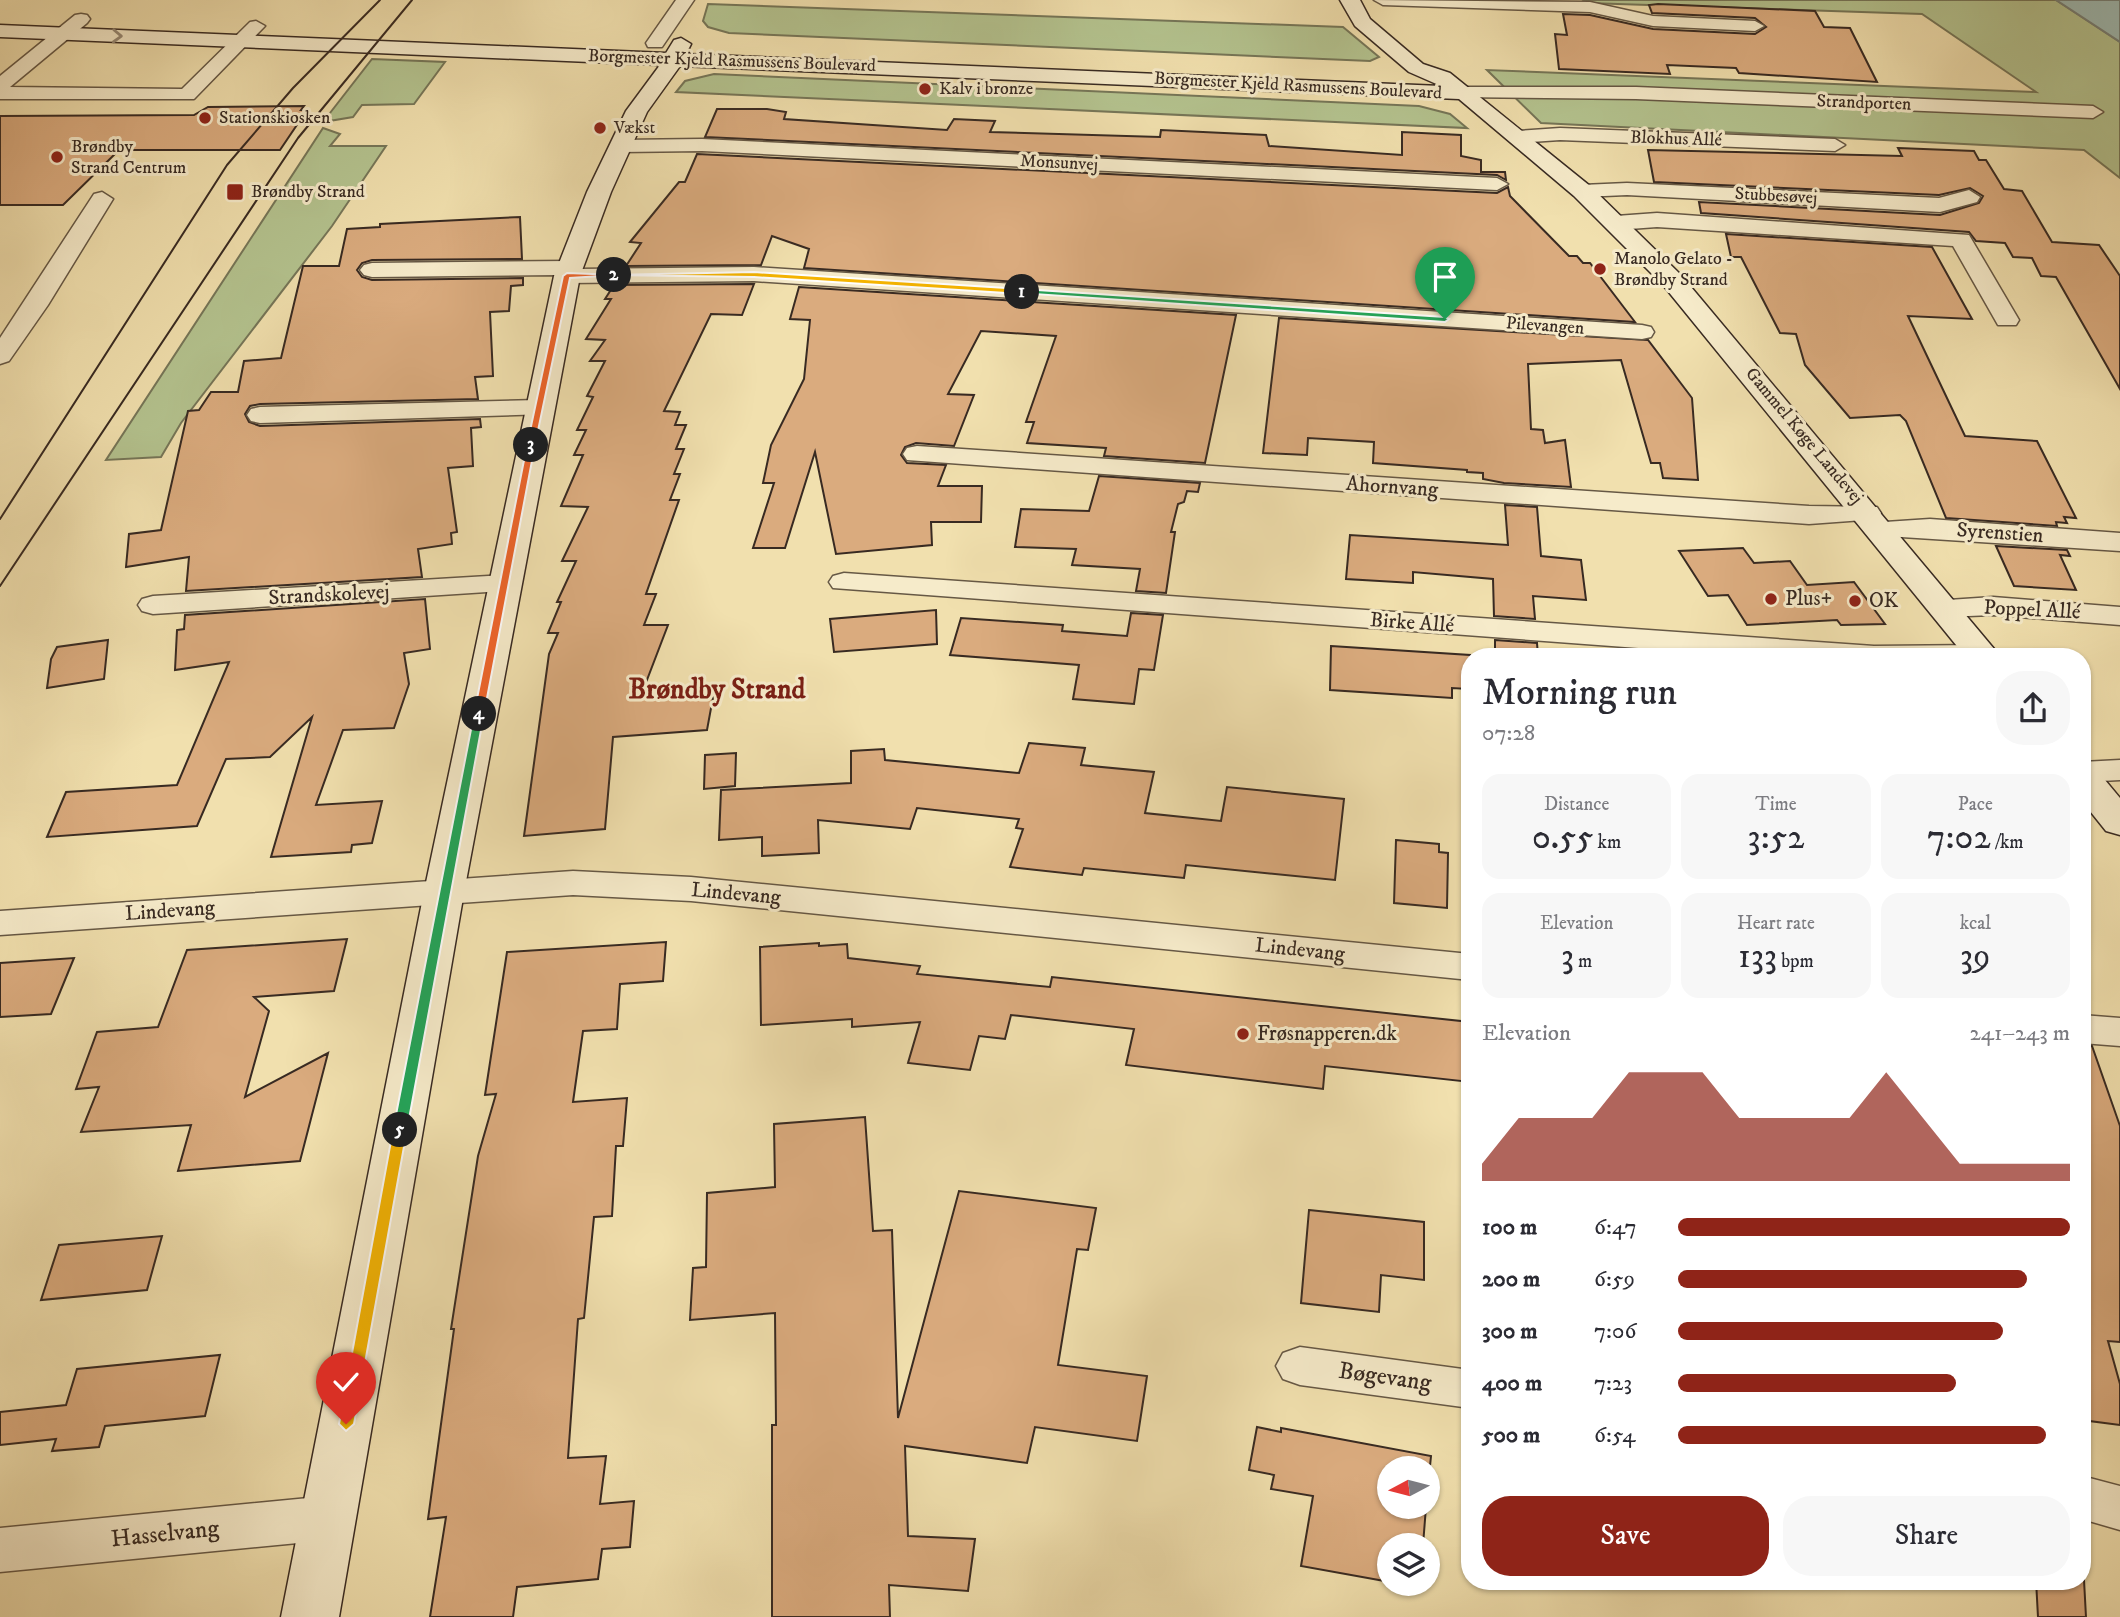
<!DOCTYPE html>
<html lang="en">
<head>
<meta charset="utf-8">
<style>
	:root { --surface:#fff; --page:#f7f7f7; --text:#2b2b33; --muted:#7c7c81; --accent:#8f2418 }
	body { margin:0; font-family:"IM FELL DW Pica",serif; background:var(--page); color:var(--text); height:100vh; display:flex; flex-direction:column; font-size:26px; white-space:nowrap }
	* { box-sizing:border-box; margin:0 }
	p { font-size:23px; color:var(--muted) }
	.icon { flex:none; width:38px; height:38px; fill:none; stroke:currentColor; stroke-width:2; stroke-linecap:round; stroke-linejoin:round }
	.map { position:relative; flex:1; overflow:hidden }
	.sheet { position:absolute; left:1461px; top:648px; width:630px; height:942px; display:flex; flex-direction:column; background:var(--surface); border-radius:28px; box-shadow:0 2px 5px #0004 }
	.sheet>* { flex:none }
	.needle { width:46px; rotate:263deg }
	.buttons { position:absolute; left:1377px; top:1456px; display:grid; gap:14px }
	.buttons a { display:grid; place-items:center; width:63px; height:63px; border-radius:50%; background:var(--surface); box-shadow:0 2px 5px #0004; font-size:35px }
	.pin { position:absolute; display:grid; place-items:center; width:60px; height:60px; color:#fff; margin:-72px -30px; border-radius:50% 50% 50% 0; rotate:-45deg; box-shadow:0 0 7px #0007 }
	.pin .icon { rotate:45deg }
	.km { position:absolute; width:35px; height:35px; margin:-18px; border-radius:50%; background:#222; color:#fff; font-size:19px; line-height:35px; text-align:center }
	.round { display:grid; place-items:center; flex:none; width:74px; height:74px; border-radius:28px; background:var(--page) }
	.headline { display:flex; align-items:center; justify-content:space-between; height:119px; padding:0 21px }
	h1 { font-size:38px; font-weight:600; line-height:52px }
	.stats { display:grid; grid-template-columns:repeat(3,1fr); gap:10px; height:119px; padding:7px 21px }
	.stats div { display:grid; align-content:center; border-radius:18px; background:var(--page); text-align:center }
	.stats b { font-size:35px; font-weight:600 }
	.stats small { font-size:19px; font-weight:400 }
	.stats p { font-size:19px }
	.chart { height:196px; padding:14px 21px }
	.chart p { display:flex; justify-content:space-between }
	.chart svg { width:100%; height:126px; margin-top:7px; fill:var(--accent); opacity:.7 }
	.cta { display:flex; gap:14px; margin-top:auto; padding:14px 21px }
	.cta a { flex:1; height:80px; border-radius:28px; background:var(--accent); color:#fff; font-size:28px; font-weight:600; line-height:80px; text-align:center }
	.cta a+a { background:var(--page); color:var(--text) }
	ul { padding:0 21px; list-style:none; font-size:23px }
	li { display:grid; grid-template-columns:112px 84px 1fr; align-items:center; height:52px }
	li i { height:18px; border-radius:9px; background:var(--accent) }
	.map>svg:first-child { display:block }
</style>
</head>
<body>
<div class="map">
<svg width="2120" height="1617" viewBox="0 0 2120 1617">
	<rect width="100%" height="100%" fill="#f1e0ae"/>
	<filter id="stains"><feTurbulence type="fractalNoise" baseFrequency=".00286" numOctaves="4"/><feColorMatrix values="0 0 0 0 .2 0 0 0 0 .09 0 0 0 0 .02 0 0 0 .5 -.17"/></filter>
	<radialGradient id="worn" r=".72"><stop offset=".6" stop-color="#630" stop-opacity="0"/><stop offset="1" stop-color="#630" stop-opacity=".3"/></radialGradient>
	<path fill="#b4c38f" stroke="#767658" stroke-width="2" d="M1583,0H2056L2120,42V178L2084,150L1541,123L1487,70L2036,92L1922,14L1587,3Z
		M708,4L1343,27L1379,57L1370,61L729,33L708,27L703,21Z
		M372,59L445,62L414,104L362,105L353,117L323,122Z
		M714,74L1419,106L1450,114L1467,128L676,92L685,81Z
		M323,128L340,134L330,146H386L332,226L181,423L161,457L106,460Z"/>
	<path fill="#9ebbb4" stroke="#75817a" stroke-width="2" d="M2056,0H2120V42Z"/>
	<path fill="#daab7e" stroke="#382a22" stroke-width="2" d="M1658,4L1815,11L1824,27L1850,28L1877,82L1739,73L1736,68L1667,65L1670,74L1559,69L1555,34L1567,35L1563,14L1590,15L1653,29L1755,34L1766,27L1755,18L1652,13L1649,5Z
		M304,106L301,110H307L280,150H119L63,205H0V116L194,115L208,107Z
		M717,109H767L786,112L784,119L947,130L954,119L995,121L990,132L1160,137L1161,130L1266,135L1269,146L1402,155V132L1461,135V156L1481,160V172H1505L1506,180L1497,175L705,137Z
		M1898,148L1974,151L1979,160H1986L2004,189L2022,191L2052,242L2099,245L2120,276V389L2056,277L2041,276L2032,258L2013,257L2005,243L1976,241L1969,232L1701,213L1699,202L1940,215L1979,203L1983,196L1970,188L1939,195L1654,182L1648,150L1902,156Z
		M697,154L1497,193L1508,187L1510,196L1569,256H1577L1583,263H1590L1635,322L804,268L809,249L772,236L761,265L626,266L641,243L630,242L679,182H685Z
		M520,217L522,259L372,260L362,263L357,270L362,277L372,280L523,278V285L511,286L509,311L490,312L493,376L475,377L478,399L260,404L250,406L245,414L249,422L260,426L480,419L481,427L471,428L473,466L448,468L457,532L451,533L452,544L418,549L422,577L186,591L189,557L126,567L129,534L161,530L188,411L199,410L211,392H238L244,361L281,358L303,266H339L347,229L380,227V224Z
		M1726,234L1932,247L1972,319L1908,316L1965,436L2037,441L2076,518L2064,517L2067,523L2056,522L2057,526L1946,518L1906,421L1900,415L1850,418L1805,365L1796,334L1780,333L1741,257H1731Z
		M754,284L742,315L711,314L664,411L680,412L675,425H686L676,449H684L674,474H680L670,500H679L646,594H656L644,625H668L642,693L714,692L707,730L613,737L605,829L524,836L549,654L558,633H548L561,602H557L576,561H562L588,507L561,506L583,455H574L586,430H577L593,397L587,396L605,361H590L605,340L586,339L611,299H605L614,285Z
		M799,287L1236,315L1205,463L1104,456L1106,448L1027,443L1034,422H1026L1056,336L981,331L948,394L974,395L954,446L916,443L905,447L901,455L907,463L946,465L938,486H982L981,522H931L932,545L836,554L815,452L785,548H753L774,483H763L771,445L804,379L810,320L790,319Z
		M1279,318L1648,340L1692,398L1698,480L1663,478L1660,463H1651L1621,360L1528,364L1531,429L1543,430L1545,443L1565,440L1571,487L1504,483L1483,479V473L1467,472V470L1373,463L1374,442L1308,438L1307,455L1263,453Z
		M1099,476L1200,483L1198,492L1187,491L1184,502L1178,504L1171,532H1175L1166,593L1136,591L1140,569L1072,565L1076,549L1015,547L1021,509L1089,511Z
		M1505,505L1537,507L1541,556L1581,560L1586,600L1533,596L1535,619L1494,616L1493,579L1413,572V583L1346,579L1350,535L1508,545Z
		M1996,546L2067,550L2070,556L2060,555L2076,590L2014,586Z
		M1743,548L1754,563L1790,561L1807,585L1854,582L1885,624L1841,625L1837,620L1747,625L1728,595L1708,596L1679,551Z
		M425,599L430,649L404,653L409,684L394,728L343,730L316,805L382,801L372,843L352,845L351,852L271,857L312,717L270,757L226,759L197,826L47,837L66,792L177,785L229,662L175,670L177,630L184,629L185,615Z
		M936,610L937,644L834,652L830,619Z
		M1131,613L1163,615L1154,670L1139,669L1134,704L1073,699L1079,665L950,655L961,618L1063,625L1062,631L1127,636Z
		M108,640L104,679L47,688L51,659L57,647Z
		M1495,640L1537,643L1538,656H1495Z
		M1331,646L1470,655L1468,689L1452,688V698L1330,690Z
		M1029,743L1085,748L1081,765L1154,772L1145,813L1221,821L1227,787L1344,799L1335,880L1186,865L1184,878L1084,868L1082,875L1010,867L1023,829L1016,828L1019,819L917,808L910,829L818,820L819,853L762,856V837L719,840L721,790L851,783V751L884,749L885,760L1019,773Z
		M736,753L735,786L704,789L705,755Z
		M1396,840L1439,844V852L1448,853L1447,908L1394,903Z
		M347,939L334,991L254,997L269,1011L245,1097L328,1053L300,1161L178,1171L191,1125L81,1132L99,1087L76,1089L97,1032L158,1027L187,950Z
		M666,942L663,981L620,984L617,1029L583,1031L573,1102L627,1098L623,1146H616L612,1216L594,1217L584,1318L578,1319L568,1458L606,1456L600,1504L634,1501L630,1547L602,1549L598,1579L517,1587L513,1617H430L446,1517L428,1519L454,1329H451L478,1156L496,1094L485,1095L507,952Z
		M819,943V946L847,944L848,958L920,966L917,974L1050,987L1052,977L1470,1022V1082L1325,1066L1323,1089L1126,1065L1134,1029L1011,1015L1005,1039L979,1036L970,1070L908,1063L920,1022L852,1027V1019L761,1025L760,947Z
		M74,958L51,1014L0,1017V963Z
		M2082,1046H2092L2120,1126V1342L2108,1341L2120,1384V1425L2082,1420Z
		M865,1117L873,1231L892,1230L898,1418L959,1191L1096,1208L1088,1250L1077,1249L1058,1365L1147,1376L1137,1441L1035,1427L1027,1463L905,1446L908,1536L975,1539L968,1591L889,1585L890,1617H772V1425H776L775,1313L690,1320L693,1268L706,1267L707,1193L775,1187L774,1124Z
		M1309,1210L1424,1222V1280L1381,1275L1379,1312L1301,1303Z
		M162,1236L147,1290L41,1300L59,1245Z
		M220,1355L205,1416L105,1426L99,1447L52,1451L56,1439L0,1445V1412L66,1405L77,1369Z
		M1257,1427L1281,1432V1428L1431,1456L1428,1486V1468H1390V1507H1426L1423,1545H1390V1582L1301,1566L1313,1496L1271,1489L1274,1475L1249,1470Z
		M2036,1580H2084L2086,1617H2038Z"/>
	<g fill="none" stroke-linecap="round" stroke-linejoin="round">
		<g stroke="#665845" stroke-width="3">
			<path id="street" d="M676,0H694L662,47H648L646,43Z
				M1374,0L1590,2L1653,16L1755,21L1764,26L1755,31L1653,26L1590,12L1383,5Z
				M81,14L87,15L90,19L87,23L10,87L182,89L250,22L256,21L265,26L194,99H0V76L75,15Z
				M1463,87H1636L2093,106L2103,112L2093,118L1636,99L1456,97L1453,93Z
				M1560,128L1835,139L1845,145L1835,151L1560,140L1518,143L1508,137L1518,131Z
				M702,139L1497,178L1508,184L1497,190L702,151L621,152L611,146L621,140Z
				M1627,183L1939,198L1969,190L1980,197L1977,202L1940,212L1627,195L1582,197L1571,191L1582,185Z
				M102,192L113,199L48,305L9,361L0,364V338L94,194Z
				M1657,213L1969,235L2019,320L2016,325H1998L1953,246L1657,227L1616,230L1605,223L1616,216Z
				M569,261L577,263L580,269L754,267L1642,325L1651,327L1654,332L1651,337L1642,339L754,281L567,283L559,281L556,275L372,277L364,275L360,270L364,265L372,263Z
				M538,400L547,402L551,408L547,414L260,423L251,421L247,415L251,409L260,407Z
				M917,446L1809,506L1877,507L1881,513L1877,519L1809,524L907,460L903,454L907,448Z
				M1930,519L2120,533V551L1870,535L1866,529L1870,523Z
				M844,573L1874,646L1981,645L1992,647L1997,654L1746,656L833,588L829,582L833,576Z
				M505,575L516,578L520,584L516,590L153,614L142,611L138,605L142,599L153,596Z
				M1993,597L2120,607V625L1993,615L1944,617L1933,615L1929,608L1933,601Z
				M2120,760V780L2082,782V762Z
				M573,871L691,877L1470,954V980L691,901L573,895L0,935V911Z
				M2082,1015L2120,1018V1046L2082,1043Z
				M1300,1347L1470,1370V1408L1300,1385L1283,1379L1276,1366L1283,1353Z
				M2082,1476L2120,1486V1530L2082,1519Z
				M329,1496L347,1503L354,1518L347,1533L329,1540L0,1572V1528Z"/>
		</g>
		<g stroke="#382a22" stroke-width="3">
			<path id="secondary" d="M1340,0H1360L1370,19L1423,64L1450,73L1590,186L1681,275L2000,656H1965L1663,285L1574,196L1459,99L680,66L647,112L611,192L580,276L464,892L339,1617H281L424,892L554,276L587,192L626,111L660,65L0,37V25L666,53L674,40L681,38L691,44L686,54L1441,86L1409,72L1355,26Z
				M2082,765L2095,768L2120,798V835L2106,831L2082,801Z"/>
		</g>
		<use href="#street" fill="#f6ebca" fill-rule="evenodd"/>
		<use href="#secondary" fill="#f6ebca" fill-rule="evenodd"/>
		<path stroke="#382a22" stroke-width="2" d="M0,519L227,165L293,88L380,0
			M0,586L298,138L412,0"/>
	</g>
	<defs><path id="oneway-chevron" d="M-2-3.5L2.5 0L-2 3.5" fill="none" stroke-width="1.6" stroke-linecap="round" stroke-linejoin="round" transform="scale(1.75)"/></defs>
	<use stroke="#978a76" href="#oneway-chevron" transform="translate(117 36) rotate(2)"/>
	<path fill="#22a559" stroke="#fff" stroke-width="2" d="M1022,289L1445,317L1449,319L1445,322L1019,293Z"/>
	<path fill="#f5b400" stroke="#fff" stroke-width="2" d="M754,272L1022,289L1026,292L1022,294L754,277L610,275Z"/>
	<path fill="#f0652b" stroke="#fff" stroke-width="2" d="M567,273L618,275L570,278L535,445L531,448L527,445L563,276Z"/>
	<path fill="#f0652b" stroke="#fff" stroke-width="2" d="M531,443L535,445L484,714L479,717L474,714L527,445Z"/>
	<path fill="#22a559" stroke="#fff" stroke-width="2" d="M479,711L484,714L407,1130L400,1134L393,1130L474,714Z"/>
	<path fill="#f5b400" stroke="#fff" stroke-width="2" d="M400,1125L407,1130L354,1424L346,1431L339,1424L393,1130Z"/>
	<g fill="#8f2418" stroke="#f6ebca" stroke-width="2.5">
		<circle cx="925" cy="89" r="7"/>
		<circle cx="205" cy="118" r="7"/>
		<circle cx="600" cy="128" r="7"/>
		<circle cx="57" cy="157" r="7"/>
		<rect x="226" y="183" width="18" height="18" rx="3.5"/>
		<circle cx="1600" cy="269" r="7"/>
		<circle cx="1771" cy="599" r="7"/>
		<circle cx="1855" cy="601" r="7"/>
		<circle cx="1243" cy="1034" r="7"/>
	</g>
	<g text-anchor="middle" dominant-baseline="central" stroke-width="6" stroke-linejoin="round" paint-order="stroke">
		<g font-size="18" fill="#382a22" stroke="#f6ebca">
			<text transform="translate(732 61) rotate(2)">Borgmester Kjeld Rasmussens Boulevard</text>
			<text transform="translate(1298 86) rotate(3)">Borgmester Kjeld Rasmussens Boulevard</text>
			<text transform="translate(1864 103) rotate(2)">Strandporten</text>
			<text transform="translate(1676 139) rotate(2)">Blokhus Allé</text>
			<text transform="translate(1059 163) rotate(3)">Monsunvej</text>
			<text transform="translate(1776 196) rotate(3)">Stubbesøvej</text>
			<text transform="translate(1545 326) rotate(4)">Pilevangen</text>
			<text transform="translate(1804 436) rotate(50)">Gammel Køge Landevej</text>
		</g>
		<g font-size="18" fill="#382a22" stroke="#f6ebca" text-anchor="start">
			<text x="939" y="89">Kalv i bronze</text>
			<text x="219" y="118">Stationskiosken</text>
			<text x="614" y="128">Vækst</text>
			<text x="71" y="147">Brøndby<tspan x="71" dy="21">Strand Centrum</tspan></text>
			<text x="251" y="192">Brøndby Strand</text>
			<text x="1614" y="259">Manolo Gelato -<tspan x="1614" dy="21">Brøndby Strand</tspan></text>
		</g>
		<g font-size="21" fill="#382a22" stroke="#f6ebca">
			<text transform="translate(1392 487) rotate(4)">Ahornvang</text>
			<text transform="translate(2000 533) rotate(4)">Syrenstien</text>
			<text transform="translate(329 595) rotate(-3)">Strandskolevej</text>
			<text transform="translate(2032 610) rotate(3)">Poppel Allé</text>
			<text transform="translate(1412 623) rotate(4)">Birke Allé</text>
			<text transform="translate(736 894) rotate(5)">Lindevang</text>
			<text transform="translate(170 911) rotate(-4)">Lindevang</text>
			<text transform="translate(1300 950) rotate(6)">Lindevang</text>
		</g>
		<g font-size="21" fill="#382a22" stroke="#f6ebca" text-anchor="start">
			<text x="1785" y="599">Plus+</text>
			<text x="1869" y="601">OK</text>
			<text x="1257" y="1034">Frøsnapperen.dk</text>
		</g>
		<g font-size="24" fill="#382a22" stroke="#f6ebca">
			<text transform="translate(1385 1377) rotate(8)">Bøgevang</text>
			<text transform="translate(165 1534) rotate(-6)">Hasselvang</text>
		</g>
		<g font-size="28" font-weight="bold" fill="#7a1f14" stroke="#f6ebca">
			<text x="717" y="689">Brøndby Strand</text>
		</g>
	</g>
	<rect width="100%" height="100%" filter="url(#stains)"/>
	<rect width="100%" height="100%" fill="url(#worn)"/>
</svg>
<div class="buttons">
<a><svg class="needle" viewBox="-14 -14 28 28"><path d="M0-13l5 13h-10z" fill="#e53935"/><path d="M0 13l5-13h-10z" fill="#7c7c81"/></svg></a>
<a><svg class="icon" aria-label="layers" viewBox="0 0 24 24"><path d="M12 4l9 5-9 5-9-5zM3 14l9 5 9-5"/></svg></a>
</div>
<div class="pin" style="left:1445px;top:319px;background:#1e9e55"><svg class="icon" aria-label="arrive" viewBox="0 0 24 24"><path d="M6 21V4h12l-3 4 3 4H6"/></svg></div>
<div class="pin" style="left:346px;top:1424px;background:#d93025"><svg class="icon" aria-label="check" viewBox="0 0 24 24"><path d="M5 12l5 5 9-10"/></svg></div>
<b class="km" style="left:1022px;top:292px">1</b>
<b class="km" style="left:614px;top:275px">2</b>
<b class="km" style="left:531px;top:445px">3</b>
<b class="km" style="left:479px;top:714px">4</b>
<b class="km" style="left:400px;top:1130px">5</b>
<section class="sheet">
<div class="headline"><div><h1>Morning run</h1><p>07:28</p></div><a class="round"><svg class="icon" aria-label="share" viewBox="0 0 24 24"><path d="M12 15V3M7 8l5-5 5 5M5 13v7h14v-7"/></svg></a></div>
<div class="stats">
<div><p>Distance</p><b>0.55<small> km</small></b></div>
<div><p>Time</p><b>3:52</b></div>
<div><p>Pace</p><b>7:02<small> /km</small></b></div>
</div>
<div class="stats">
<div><p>Elevation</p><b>3<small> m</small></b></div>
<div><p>Heart rate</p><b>133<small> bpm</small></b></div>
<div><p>kcal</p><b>39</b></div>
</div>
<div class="chart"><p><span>Elevation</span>241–243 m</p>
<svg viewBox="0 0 160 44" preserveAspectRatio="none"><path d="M0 44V38L10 22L20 22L30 22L40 6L50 6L60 6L70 22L80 22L90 22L100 22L110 6L120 22L130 38L140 38L150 38L160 38V44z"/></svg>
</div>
<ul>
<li><b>100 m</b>6:47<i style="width:100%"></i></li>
<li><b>200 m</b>6:59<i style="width:89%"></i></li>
<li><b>300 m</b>7:06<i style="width:83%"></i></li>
<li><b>400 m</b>7:23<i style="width:71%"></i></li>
<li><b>500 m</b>6:54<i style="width:94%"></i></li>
</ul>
<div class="cta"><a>Save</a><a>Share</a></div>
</section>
</div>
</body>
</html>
